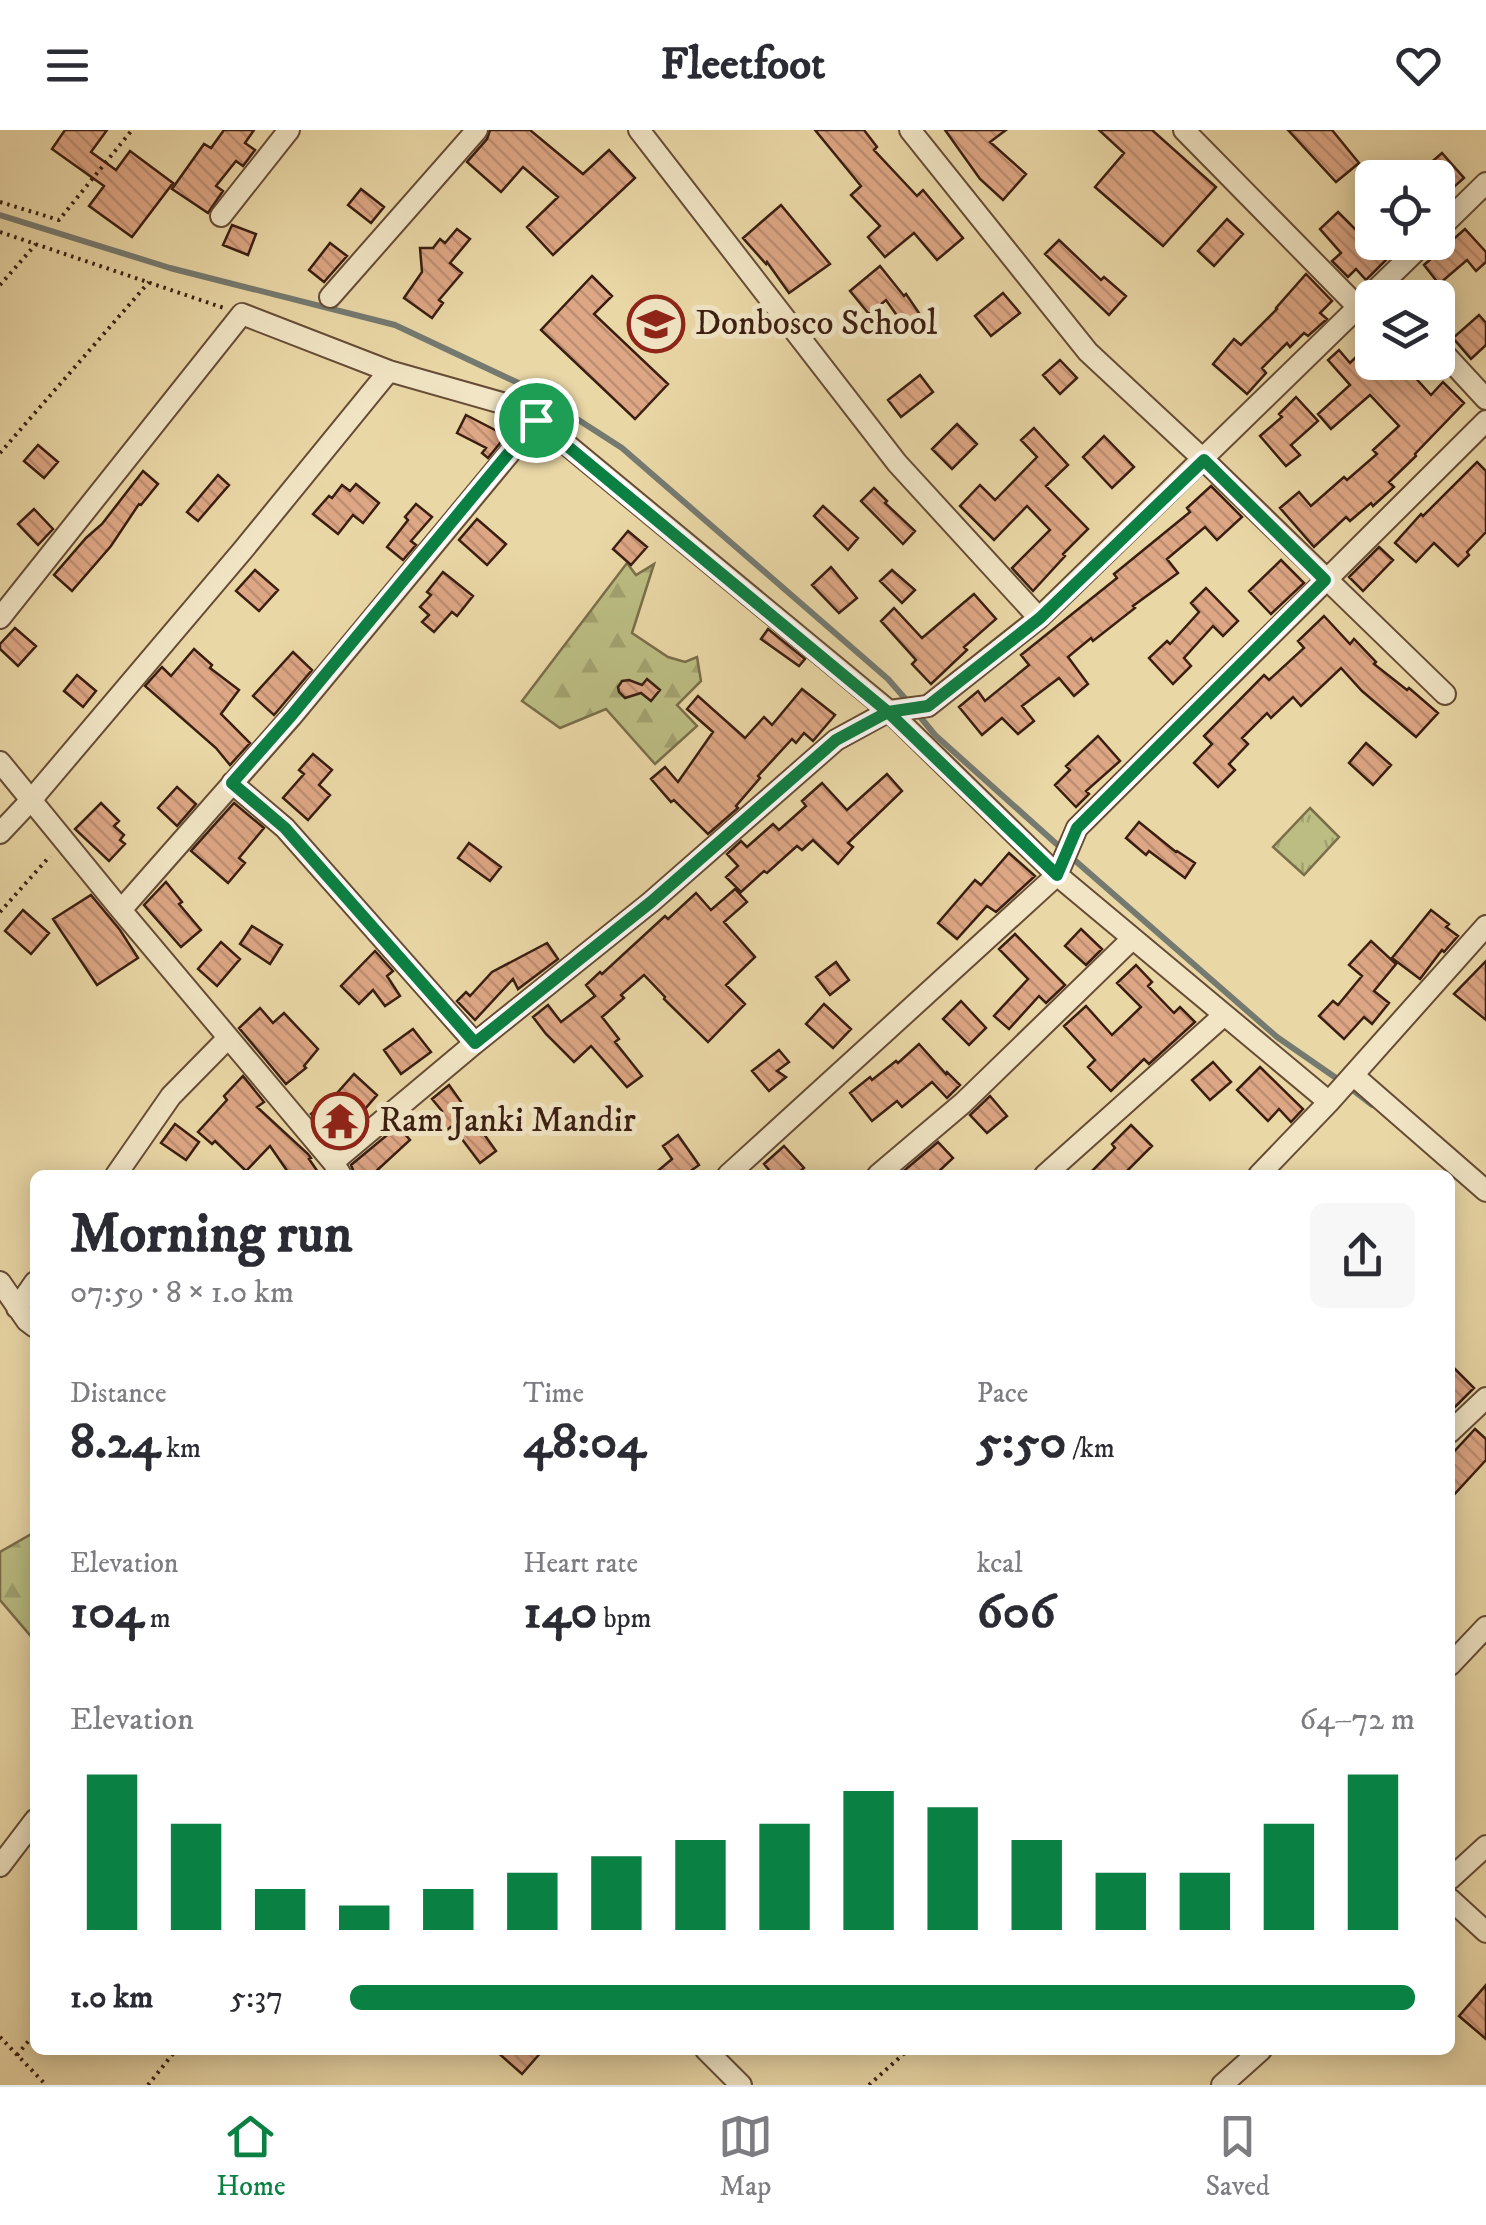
<!DOCTYPE html>
<html lang="en">
<head>
<meta charset="utf-8">
<style>
	:root { --surface:#fff; --page:#f7f7f7; --text:#2b2b33; --muted:#7c7c81; --line:#e1e1e2; --accent:#0b8043 }
	body { margin:0; font-family:"IM FELL DW Pica",serif; background:var(--page); color:var(--text); height:100vh; display:flex; flex-direction:column; font-size:38px; white-space:nowrap }
	* { box-sizing:border-box; margin:0 }
	p { font-size:32px; color:var(--muted) }
	.icon { flex:none; width:55px; height:55px; fill:none; stroke:currentColor; stroke-width:2; stroke-linecap:round; stroke-linejoin:round }
	.map { position:relative; flex:1; overflow:hidden }
	.details { position:absolute; left:30px; top:1040px; width:1425px; height:885px; display:flex; flex-direction:column; background:var(--surface); border-radius:15px; box-shadow:0 5px 25px #0003 }
	.details>* { flex:none }
	.controls { position:absolute; left:1355px; top:30px; display:grid; gap:20px }
	.controls a { display:grid; place-items:center; width:100px; height:100px; border-radius:15px; background:var(--surface); box-shadow:0 5px 25px #0003; font-size:50px }
	.pin { position:absolute; display:grid; place-items:center; width:85px; height:85px; color:#fff; margin:-42px; border:5px solid #fff; border-radius:50%; box-shadow:0 2px 10px #0007 }
	.round { display:grid; place-items:center; flex:none; width:105px; height:105px; border-radius:15px; background:var(--page) }
	.overview { display:flex; align-items:center; justify-content:space-between; height:170px; padding:0 40px }
	h1 { font-size:55px; font-weight:700; line-height:75px }
	.stats { display:grid; grid-template-columns:repeat(3,1fr); gap:15px; height:170px; padding:10px 40px }
	.stats div { display:grid; align-content:center }
	.stats b { font-size:50px; font-weight:700 }
	.stats small { font-size:28px; font-weight:400 }
	.stats p { font-size:28px }
	.chart { height:280px; padding:20px 40px }
	.chart p { display:flex; justify-content:space-between }
	.chart svg { width:100%; height:180px; margin-top:10px; stroke:var(--accent); stroke-width:6 }
	ul { padding:0 40px; list-style:none; font-size:32px }
	li { display:grid; grid-template-columns:160px 120px 1fr; align-items:center; height:75px }
	li i { height:25px; border-radius:12px; background:var(--accent) }
	header { display:flex; justify-content:space-between; align-items:center; height:130px; padding:0 40px; background:var(--surface); font-size:45px; font-weight:700 }
	.tab-bar { display:flex; justify-content:space-around; align-items:center; height:140px; border-top:2px solid var(--line); background:var(--surface); font-size:28px; color:var(--muted) }
	.tab-bar a { display:grid; justify-items:center; gap:5px }
	.tab-bar .current { color:var(--accent) }
	.map>svg:first-child { display:block }
</style>
</head>
<body>
<header><svg class="icon" aria-label="menu" viewBox="0 0 24 24"><path d="M4 6h16M4 12h16M4 18h16"/></svg>Fleetfoot<svg class="icon" aria-label="heart" viewBox="0 0 24 24"><path d="M12 20l-8-8c-3-5 5-10 8-4 3-6 11-1 8 4z"/></svg></header>
<div class="map">
<svg width="1486" height="1955" viewBox="0 0 1486 1955">
	<defs>
		<pattern id="grass-tufts" width="24" height="20" patternUnits="userSpaceOnUse" patternTransform="scale(2.5)"><rect width="24" height="20" fill="#bbbd83"/><path d="M3 7l-1-3M5 7V3M7 7l1-3M15 17l-1-3M17 17v-4M19 17l1-3" fill="none" stroke="#a2a270"/></pattern>
		<pattern id="forest-firs" width="22" height="20" patternUnits="userSpaceOnUse" patternTransform="scale(2.5)"><rect width="22" height="20" fill="#bbbd83"/><path d="M5 1l3.5 6h-7zM16 11l3.5 6h-7z" fill="#a2a270"/></pattern>
		<pattern id="building-back-hatch" width="6" height="6" patternUnits="userSpaceOnUse" patternTransform="scale(2.5)"><rect width="6" height="6" fill="#dda684"/><path d="M-1 5l2 2M0 0l6 6M5-1l2 2" fill="none" stroke="#be8e71"/></pattern>
	</defs>
	<rect width="100%" height="100%" fill="#ead7a6"/>
	<filter id="stains"><feTurbulence type="fractalNoise" baseFrequency=".002" numOctaves="4"/><feColorMatrix values="0 0 0 0 .2 0 0 0 0 .09 0 0 0 0 .02 0 0 0 .5 -.17"/></filter>
	<radialGradient id="worn" r=".72"><stop offset=".6" stop-color="#630" stop-opacity="0"/><stop offset="1" stop-color="#630" stop-opacity=".3"/></radialGradient>
	<path fill="url(#grass-tufts)" stroke="#7a6e4a" stroke-width="2.5" d="M1310,678L1339,707L1304,745L1273,717Z"/>
	<path fill="url(#forest-firs)" stroke="#7a6e4a" stroke-width="2.5" d="M627,433L636,445L654,434L632,503L668,527L685,532L697,527L701,551L677,575L697,596L655,634L606,579L560,598L522,571Z
		M35,1402V1511L0,1470V1422Z"/>
	<g fill="none" stroke-linecap="round" stroke-linejoin="round">
		<path stroke="#757a71" stroke-width="6" d="M0,85L170,138L395,195L529,258L622,318L888,549L909,573
			M917,583L935,605L1061,718
			M1071,727L1277,907L1339,950
			M1350,958L1372,975"/>
	</g>
	<path fill="url(#building-back-hatch)" stroke="#3a1e11" stroke-width="2.5" d="M65,0H107L91,22L116,40L130,21L173,53L132,107L89,76L104,56L52,19Z
		M224,0H254L245,13L255,20L243,36L236,31L216,56L223,61L208,83L172,59L204,14L211,18Z
		M490,0H530L583,44L609,20L635,48L553,125L527,97L558,67L523,37L501,62L467,32L487,9Z
		M815,0H864L877,17L874,20L917,66L923,60L963,108L937,130L914,103L885,127L868,107L880,96L851,65L861,56Z
		M945,0H1006L990,12L1026,44L1003,70L980,49Z
		M1099,0H1152L1216,57L1163,116L1095,57L1124,23Z
		M1288,0H1332L1359,33L1336,52Z
		M1442,23L1464,48L1438,71V48H1413Z
		M361,59L384,77L371,93L348,75Z
		M781,75L830,134L789,163L767,132L766,134L743,108Z
		M1338,82L1386,130L1366,150L1356,139L1348,147L1332,131L1341,123L1320,99Z
		M1227,89L1243,104L1214,136L1198,121Z
		M232,95L256,104L248,125L223,115Z
		M457,99L470,109L450,133L462,143L439,170L443,173L432,188L404,168L422,142L420,118H433L440,109L445,113Z
		M1465,99L1486,122V132L1476,141L1467,130L1439,154L1424,135Z
		M1059,110L1101,150L1104,147L1126,166L1109,185L1045,124Z
		M330,113L347,126L324,152L309,140Z
		M880,136L904,166L906,164L921,186L905,197L886,170L869,184L850,161Z
		M1306,144L1332,171L1320,183L1327,189L1308,206L1304,203L1290,217L1287,213L1262,238L1266,243L1247,264L1213,234L1234,209L1241,215L1277,179L1276,178Z
		M592,146L612,166L594,184L668,254L635,289L541,200Z
		M1003,163L1020,183L991,206L975,186Z
		M1479,185L1486,193V215L1471,229L1453,208Z
		M1372,211V232H1401L1431,265L1443,252L1464,273L1415,324L1416,326L1389,352L1394,357L1373,376L1371,373L1350,391L1346,387L1314,417L1280,378L1299,362L1311,376L1344,347L1347,350L1377,324L1373,320L1399,296L1370,265L1331,299L1318,284L1350,255L1328,230L1339,220L1350,233Z
		M1060,230L1077,248L1060,264L1043,245Z
		M920,245L933,262L901,287L888,270Z
		M1296,267L1318,291L1291,315L1300,325L1286,336L1260,306L1282,287L1279,284Z
		M466,285L499,302L501,299L509,302L488,328L482,323L486,318L457,303Z
		M957,294L977,314L952,339L932,319Z
		M1034,298L1068,335L1046,356L1088,399L1063,424L1065,426L1033,461L1012,438L1050,400L1027,376L994,410L960,376L980,355L995,370L1037,327L1021,310Z
		M1104,306L1134,337L1112,358L1083,327Z
		M38,315L58,332L44,348L24,331Z
		M1477,332L1486,341V402L1467,422L1469,425L1458,436L1434,413L1416,432L1395,413L1421,384L1423,386Z
		M143,341L158,354L141,375L139,374L111,416L72,461L54,445L86,408L102,394Z
		M218,345L229,355L198,391L187,382Z
		M356,354L379,373L363,393L353,385L338,404L313,384L329,366L332,368L342,355L350,361Z
		M1211,356L1242,387L1217,410L1205,397L1167,429L1178,443L1133,476L1135,478L1093,511L1091,508L1068,527L1088,554L1074,566L1059,548L1022,576L1034,591L1018,604L1002,588L982,605L959,577L978,561L985,571L1029,535L1021,525L1117,448L1114,444L1190,382L1187,378Z
		M874,358L887,371L885,373L915,401L903,414L861,371Z
		M416,374L432,387L411,411L416,415L403,430L387,417L408,390L405,387Z
		M823,376L858,408L848,420L814,386Z
		M34,379L53,399L38,415L18,394Z
		M477,389L506,414L487,435L459,410Z
		M628,401L647,417L631,435L613,419Z
		M1379,417L1393,430L1363,461L1349,447Z
		M1281,430L1304,453L1271,484L1249,461Z
		M831,437L857,468L839,483L812,455Z
		M255,440L278,460L259,481L236,461Z
		M892,440L915,460L902,473L880,451Z
		M443,442L473,466L457,486L452,482L434,502L422,492L429,485L420,477L431,465L427,462Z
		M1206,458L1238,491L1223,506L1213,496L1184,528L1191,536L1173,554L1149,528L1167,511L1170,514L1199,482L1191,473Z
		M974,464L996,489L964,517L967,520L931,554L912,534L916,530L881,491L894,478L922,508Z
		M1324,486L1350,514L1354,509L1376,532L1374,534L1407,560L1409,558L1438,583L1416,607L1362,561L1341,538L1301,576L1293,567L1271,588L1267,583L1242,608L1248,614L1229,634L1235,640L1218,657L1194,633L1212,614L1204,606L1264,545L1269,550L1304,518L1298,511Z
		M15,498L36,516L18,536L0,519V514Z
		M768,499L805,529L799,536L761,509Z
		M194,519L212,535L210,538L239,560L221,584L250,613L230,635L216,618L145,556L162,537L171,546Z
		M293,522L312,540L274,585L253,566Z
		M77,545L96,561L83,577L64,561Z
		M647,549L660,560L651,571L641,563L625,568L619,562L618,557L622,551L629,550L642,555Z
		M802,559L835,585L813,611L804,603L796,613L792,609L758,646L760,648L736,676L738,678L708,704L674,670L671,672L651,649L665,637L678,652L713,602L687,579L698,566L745,608L764,587L772,595Z
		M1098,606L1120,631L1086,661L1089,664L1076,677L1055,655L1070,640L1066,636Z
		M1366,613L1391,635L1373,655L1349,633Z
		M313,624L332,640L319,655L330,665L308,690L283,668L304,644L299,640Z
		M887,644L902,661L848,713L853,717L838,734L813,710L802,720L797,716L767,743L764,741L741,762L726,747L738,736L727,724L741,711L747,717L773,694L779,700L806,676L802,671L822,653L847,680Z
		M177,657L196,674L177,696L158,678Z
		M101,673L119,691L114,696L124,705L120,710L125,714L109,731L75,699Z
		M234,673L264,698L239,728L245,733L228,753L191,721Z
		M1139,692L1176,722L1177,721L1195,733L1185,748L1149,721L1146,725L1126,708Z
		M469,713L501,737L490,751L458,728Z
		M1009,723L1035,746L996,782L987,776L957,809L938,793L975,750L981,755Z
		M166,752L182,772L179,774L201,800L181,817L144,775Z
		M735,759L747,772L724,792L755,827L726,855L745,874L708,912L664,869L665,867L644,845L621,865L624,868L602,887L619,909L615,912L642,946L627,957L591,916L574,932L546,904L533,887L548,875L561,892L595,866L586,855L600,842L602,844L665,786L668,789L696,763L711,780Z
		M91,765L120,800L138,828L97,855L53,789Z
		M23,780L49,803L31,824L5,801Z
		M1431,780L1449,794L1446,797L1458,806L1444,822L1442,820L1420,849L1392,828Z
		M252,796L282,815L270,834L240,814Z
		M1081,799L1102,819L1086,835L1065,816Z
		M1015,804L1065,855L1046,873L1039,866L1009,899L994,886L1028,849L999,819Z
		M1371,811L1396,834L1374,861L1389,873L1372,894L1364,887L1344,909L1319,886L1333,871L1338,875L1362,846L1349,835Z
		M221,812L240,829L217,856L198,839Z
		M547,813L558,829L518,859L513,849L475,890L457,871L466,862L470,866L492,842Z
		M375,821L393,841L387,846L400,866L385,876L373,860L359,874L341,856Z
		M1486,831V890L1454,864Z
		M836,832L849,850L830,865L816,847Z
		M1136,835L1152,852L1148,856L1174,883L1180,877L1195,892L1149,934L1144,929L1111,961L1088,937L1095,930L1064,896L1086,876L1112,905L1141,877L1117,853Z
		M961,871L986,898L969,915L943,889Z
		M824,874L851,899L833,918L806,894Z
		M260,878L273,893L284,883L318,919L304,936L306,938L286,954L239,898Z
		M413,899L431,922L401,944L384,920Z
		M919,914L946,944L947,942L960,955L947,968L932,952L902,977L897,971L872,991L850,963L870,947L872,950L896,931L898,933Z
		M779,920L789,932L777,941L786,947L769,961L752,941Z
		M1213,932L1231,952L1210,970L1192,950Z
		M1260,937L1303,979L1291,992L1279,979L1268,991L1237,960Z
		M354,944L377,965L352,994L333,1010L311,984L337,963Z
		M243,946L264,972L257,977L308,1024L311,1028L309,1029L320,1045H290L270,1016L246,1041L215,1011L212,1014L198,1002L227,970L224,966Z
		M449,955L496,1021L480,1033L452,996L443,1003L433,988L442,981L432,969Z
		M990,966L1007,986L987,1003L970,985Z
		M175,994L199,1012L186,1030L161,1013Z
		M1131,995L1152,1016L1123,1045H1088L1115,1018L1112,1014Z
		M398,996L410,1010L372,1045H355L351,1035Z
		M678,1005L699,1035L685,1045H653L672,1029L663,1016Z
		M938,1012L953,1028L935,1045H899Z
		M784,1016L804,1038L796,1045H773L764,1034Z
		M1450,1234L1474,1258L1450,1282Z
		M1475,1299L1486,1309V1330L1450,1369V1326Z
		M1486,1855V1909L1459,1886Z
		M495,1920H543L522,1944Z"/>
	<g fill="none" stroke-linecap="round" stroke-linejoin="round">
		<g stroke="#664c36" stroke-width="24">
			<path id="minor" d="M639,0L897,333L1039,488
				M910,0L1088,222L1204,330L1445,564
				M1184,0L1358,177
				M221,86L289,0
				M1438,100L1486,53
				M330,167L477,0
				M1438,217L1486,269
				M0,488L242,184L389,241L516,277L537,290L889,581L1057,745L1329,972
				M0,632L121,780L333,1032
				M232,653L285,698L475,913
				M0,703L32,669L243,420L389,241
				M121,780L291,587L537,290
				M1353,945L1486,1061
				M116,1045L171,966L228,908
				M341,1045L333,1032L475,913L651,772L836,610L889,581L928,576L1039,488L1425,112
				M728,1045L1057,745L1077,698L1486,291
				M878,1045L963,973L1132,809
				M1045,1045L1223,886
				M1259,1045L1329,972L1486,796
				M0,1152L27,1191L35,1197
				M17,1178L35,1152
				M1450,1302L1486,1268
				M1450,1535L1486,1497
				M0,1736L35,1690
				M1450,1749L1486,1716
				M1450,1769L1486,1802
				M706,1920L741,1955
				M1222,1955L1261,1920"/>
		</g>
		<path stroke="#3a1e11" stroke-width="4" stroke-dasharray="2.5 5" stroke-linecap="butt" d="M0,72L59,90L132,0
			M0,102L224,178
			M0,155L36,114
			M0,323L149,152
			M0,782L50,726
			M0,1907L46,1955
			M17,1925L35,1903
			M148,1955L176,1920
			M869,1955L908,1920"/>
		<use href="#minor" stroke="#f1e5c5" stroke-width="20"/>
	</g>
	<g fill="none" stroke-linecap="round" stroke-linejoin="round">
		<g stroke="#fff" stroke-width="20">
			<path id="route" d="M536,290L291,586L232,653L285,698L475,913L651,772L836,610L888,582L1057,745L1077,698L1325,450L1204,330L1040,488L928,576L888,582L536,290"/>
		</g>
		<use href="#route" stroke="#0b8043" stroke-width="12"/>
	</g>
	<defs>
		<g id="school-ring" transform="scale(2.875)"><circle r="9.5" fill="#f1e5c5" stroke="#8f2418" stroke-width="1.5"/><path d="M0-5L7-2L0 1L-7-2ZM-4 1L0 2.5L4 1V4Q0 6-4 4Z" fill="#8f2418"/></g>
		<g id="temple-ring" transform="scale(2.875)"><circle r="9.5" fill="#f1e5c5" stroke="#8f2418" stroke-width="1.5"/><path d="M0-6L5-2H3V0L6.5 2.5H4V6H1.5V3h-3V6H-4V2.5H-6.5L-3 0V-2H-5Z" fill="#8f2418"/></g>
	</defs>
	<g fill-rule="evenodd">
		<use href="#school-ring" x="656" y="194"/>
		<use href="#temple-ring" x="340" y="991"/>
	</g>
	<g text-anchor="middle" dominant-baseline="central" stroke-width="10" stroke-linejoin="round" paint-order="stroke">
		<g font-size="35" fill="#3a1e11" stroke="#f1e5c5" text-anchor="start">
			<text x="695" y="194">Donbosco School</text>
			<text x="379" y="991">Ram Janki Mandir</text>
		</g>
	</g>
	<rect width="100%" height="100%" filter="url(#stains)"/>
	<rect width="100%" height="100%" fill="url(#worn)"/>
</svg>
<div class="controls">
<a><svg class="icon" aria-label="locate" viewBox="0 0 24 24"><circle cx="12" cy="12" r="6"/><path d="M12 2v4M12 18v4M2 12h4M18 12h4"/></svg></a>
<a><svg class="icon" aria-label="layers" viewBox="0 0 24 24"><path d="M12 4l9 5-9 5-9-5zM3 14l9 5 9-5"/></svg></a>
</div>
<div class="pin" style="left:536px;top:290px;background:#1e9e55"><svg class="icon" aria-label="arrive" viewBox="0 0 24 24"><path d="M6 21V4h12l-3 4 3 4H6"/></svg></div>
<section class="details">
<div class="overview"><div><h1>Morning run</h1><p>07:59 · 8 × 1.0 km</p></div><a class="round"><svg class="icon" aria-label="share" viewBox="0 0 24 24"><path d="M12 15V3M7 8l5-5 5 5M5 13v7h14v-7"/></svg></a></div>
<div class="stats">
<div><p>Distance</p><b>8.24<small> km</small></b></div>
<div><p>Time</p><b>48:04</b></div>
<div><p>Pace</p><b>5:50<small> /km</small></b></div>
</div>
<div class="stats">
<div><p>Elevation</p><b>104<small> m</small></b></div>
<div><p>Heart rate</p><b>140<small> bpm</small></b></div>
<div><p>kcal</p><b>606</b></div>
</div>
<div class="chart"><p><span>Elevation</span>64–72 m</p>
<svg viewBox="0 0 160 44" preserveAspectRatio="none"><path d="M5 44V6M15 44V18M25 44V34M35 44V38M45 44V34M55 44V30M65 44V26M75 44V22M85 44V18M95 44V10M105 44V14M115 44V22M125 44V30M135 44V30M145 44V18M155 44V6"/></svg>
</div>
<ul>
<li><b>1.0 km</b>5:37<i style="width:100%"></i></li>
</ul>
</section>
</div>
<nav class="tab-bar">
<a class="current"><svg class="icon" aria-label="home" viewBox="0 0 24 24"><path d="M3 11l9-7 9 7M6 9v11h12V9"/></svg>Home</a>
<a><svg class="icon" aria-label="map" viewBox="0 0 24 24"><path d="M3 6l6-2 6 2 6-2v14l-6 2-6-2-6 2zM9 4v14M15 6v14"/></svg>Map</a>
<a><svg class="icon" aria-label="saved" viewBox="0 0 24 24"><path d="M7 4h10v16l-5-4-5 4z"/></svg>Saved</a>
</nav>
</body>
</html>
